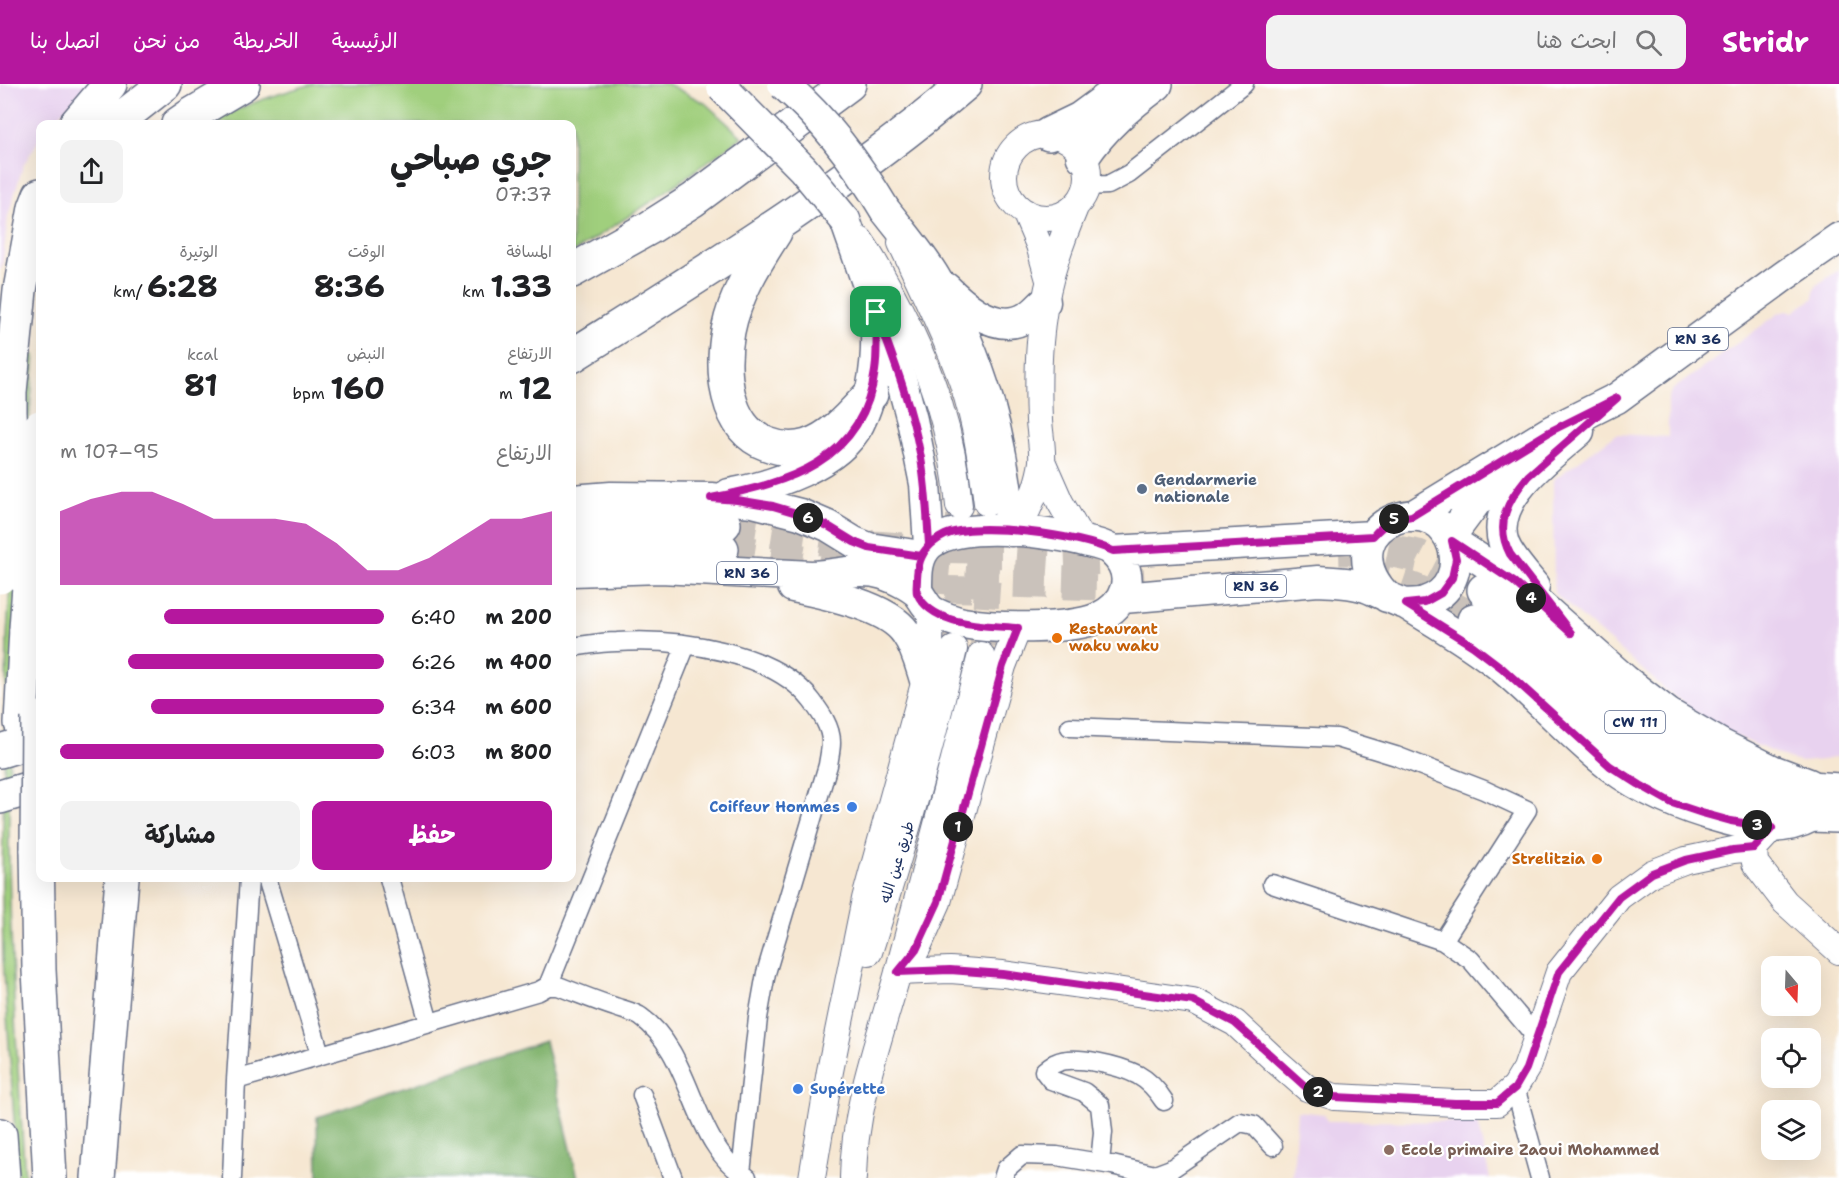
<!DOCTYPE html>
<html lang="ar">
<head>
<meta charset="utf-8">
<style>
	:root { --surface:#fff; --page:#f2f2f2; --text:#202124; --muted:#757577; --accent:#b5179e }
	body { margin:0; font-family:"Shantell Sans","Playpen Sans Arabic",sans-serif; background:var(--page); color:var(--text); direction:rtl; height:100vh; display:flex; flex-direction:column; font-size:22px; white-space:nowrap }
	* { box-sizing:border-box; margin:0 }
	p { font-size:20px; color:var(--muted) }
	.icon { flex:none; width:33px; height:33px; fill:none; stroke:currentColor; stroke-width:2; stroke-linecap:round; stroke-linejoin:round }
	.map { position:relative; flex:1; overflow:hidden; direction:ltr }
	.details { position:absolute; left:36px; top:36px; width:540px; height:762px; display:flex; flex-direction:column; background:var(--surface); border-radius:12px; box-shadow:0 6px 24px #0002; direction:rtl }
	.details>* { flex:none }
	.needle { width:39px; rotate:161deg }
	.controls { position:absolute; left:1761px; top:872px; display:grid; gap:12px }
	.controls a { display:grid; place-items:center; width:60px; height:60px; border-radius:12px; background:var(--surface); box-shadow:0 6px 24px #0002; font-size:30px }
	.pin { position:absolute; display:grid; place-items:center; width:51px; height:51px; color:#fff; margin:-26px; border-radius:12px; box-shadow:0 3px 9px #0006 }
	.km { position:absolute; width:30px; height:30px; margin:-15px; border-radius:50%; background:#222; color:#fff; font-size:16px; line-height:30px; text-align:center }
	.round { display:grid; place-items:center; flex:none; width:63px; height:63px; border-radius:12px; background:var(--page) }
	.overview { display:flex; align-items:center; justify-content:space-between; height:102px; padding:0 24px }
	h1 { font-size:33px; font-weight:700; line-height:45px }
	.metrics { display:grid; grid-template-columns:repeat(3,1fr); gap:9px; height:102px; padding:6px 24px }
	.metrics div { display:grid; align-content:center }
	.metrics b { font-size:30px; font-weight:700 }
	.metrics small { font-size:16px; font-weight:400 }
	.metrics p { font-size:16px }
	.chart { height:168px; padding:12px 24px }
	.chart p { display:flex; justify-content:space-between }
	.chart svg { width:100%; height:108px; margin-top:6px; fill:var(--accent); opacity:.7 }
	.cta { display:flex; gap:12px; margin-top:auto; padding:12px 24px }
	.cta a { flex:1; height:69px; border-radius:12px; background:var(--accent); color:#fff; font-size:24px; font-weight:700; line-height:69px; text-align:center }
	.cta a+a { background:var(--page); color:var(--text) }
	ul { padding:0 24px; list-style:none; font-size:20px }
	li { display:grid; grid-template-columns:96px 72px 1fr; align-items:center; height:45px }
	li i { height:15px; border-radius:8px; background:var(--accent) }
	header { display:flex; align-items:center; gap:36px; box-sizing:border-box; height:84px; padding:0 30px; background:var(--accent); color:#fff }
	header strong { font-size:28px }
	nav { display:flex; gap:33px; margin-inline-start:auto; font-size:21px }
	.search { width:420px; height:54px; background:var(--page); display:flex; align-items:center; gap:15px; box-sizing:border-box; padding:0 21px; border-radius:12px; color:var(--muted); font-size:22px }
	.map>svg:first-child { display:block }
</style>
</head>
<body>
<header>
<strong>Stridr</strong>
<div class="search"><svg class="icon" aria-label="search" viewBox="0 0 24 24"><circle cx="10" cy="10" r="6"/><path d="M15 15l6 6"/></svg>ابحث هنا</div>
<nav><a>الرئيسية</a><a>الخريطة</a><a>من نحن</a><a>اتصل بنا</a></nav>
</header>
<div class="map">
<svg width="1839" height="1094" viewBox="0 0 1839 1094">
	<rect width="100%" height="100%" fill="#fff"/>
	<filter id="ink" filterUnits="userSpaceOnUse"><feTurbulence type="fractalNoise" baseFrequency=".0167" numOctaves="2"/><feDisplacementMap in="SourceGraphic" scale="12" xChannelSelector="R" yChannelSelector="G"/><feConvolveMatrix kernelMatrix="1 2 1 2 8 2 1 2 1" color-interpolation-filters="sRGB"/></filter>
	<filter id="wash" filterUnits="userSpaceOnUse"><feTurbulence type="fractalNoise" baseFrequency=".008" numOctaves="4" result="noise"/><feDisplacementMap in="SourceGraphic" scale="24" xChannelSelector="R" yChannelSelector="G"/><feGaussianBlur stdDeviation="1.35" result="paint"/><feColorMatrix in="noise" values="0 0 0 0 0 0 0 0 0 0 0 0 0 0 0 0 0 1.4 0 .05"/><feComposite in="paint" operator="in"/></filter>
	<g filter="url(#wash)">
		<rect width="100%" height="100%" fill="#f6e7d2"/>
		<path fill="#e8d2ef" d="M0,0H87L52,40H40V54L23,82L8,132L2,182L0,187Z
			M1839,186V672L1824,676L1801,678L1788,675L1727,648L1709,638L1666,606L1554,509L1553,396L1616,350L1668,353V314L1672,306L1778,230L1785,227L1793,228L1814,214V206L1818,200Z
			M1297,1027L1324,1030L1327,1037L1477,1038L1490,1094H1293Z"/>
		<path fill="#a0cf7d" stroke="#5e7f6e" stroke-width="1.5" d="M313,0H668L705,19L742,53L654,116L572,169V40H258L236,39L204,40C239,23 275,10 313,0Z
			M27,270L35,271C20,434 8,599 9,764C10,874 18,984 25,1094H18L3,873L2,798L7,551L15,414Z"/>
		<path fill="#80b26c" stroke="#4e7065" stroke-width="1.5" d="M545,957L578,1094H318L317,1033Z"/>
	</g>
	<g filter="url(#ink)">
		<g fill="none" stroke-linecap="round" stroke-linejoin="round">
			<path stroke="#cac2bb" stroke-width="26" stroke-dasharray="26 13" stroke-linecap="butt" d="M954,557L958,523L959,431
				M983,562L988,490V428"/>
			<path stroke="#cac2bb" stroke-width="33" stroke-dasharray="33 16" stroke-linecap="butt" d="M724,440L873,463L1060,476L1137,473
				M722,465L876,488L972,496L1141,501L1156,500
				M1339,465L1377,464L1418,472L1484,506
				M1354,491C1397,494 1438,515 1474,536"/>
			<g stroke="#686f87" stroke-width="21">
				<path id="street" d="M1087,102L1108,101L1129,90L1244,0
					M572,563C587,561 602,558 617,558C677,554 774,567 812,617C821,629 831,643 831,658C831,666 829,674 828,681L766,889L758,934L741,1089
					M1070,643L1337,654L1396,672L1484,706L1527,726L1443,857
					M267,794L320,970
					M389,794L429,939
					M1272,800L1443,857L1471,876L1537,954
					M548,902L686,561
					M236,996L539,907L548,902H558C577,909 596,917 615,923C623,926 634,928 641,933C694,970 691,1061 747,1093
					M1515,1003L1540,1094
					M642,1011L673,1094
					M1100,1079L1103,1048L1100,1021L1084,1008L1051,996L1044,987C1048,984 1052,980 1056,979C1074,970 1120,982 1138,991C1149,997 1157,1006 1164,1017
					M232,1094L236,996L249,794
					M1003,1094L1006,1085L1022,1071L1057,1072L1112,1081L1155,1091L1171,1085L1240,1038L1254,1041L1273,1062"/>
			</g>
			<g stroke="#686f87" stroke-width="28">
				<path id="secondary" d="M1004 92a42 42 0 1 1 84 0a42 42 0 1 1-84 0Z
					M1025,128L1039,161L1049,196
					M860,156C875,177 887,201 899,224C932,289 953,349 959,422
					M901,159C920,199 940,239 956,281C974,325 981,372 987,419
					M1042,377L1060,418L1082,456
					M1017,448C1028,426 1039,402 1042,378C1043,365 1040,350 1039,337C1038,311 1038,284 1040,258C1044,206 1056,169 1076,121
					M1766,751L1754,764L1755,779L1785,818L1839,867
					M917,865L938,818L1003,582L1018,544
					M869,868C901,768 930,668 954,565
					M898,888L950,886L1003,890L1193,917L1235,939L1276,977L1307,1004L1335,1013L1455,1019H1497L1515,1003L1526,985L1559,888L1619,813L1652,789L1686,776L1733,766L1754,764
					M812,1094L830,987L865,815L925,596L930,561L931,527
					M853,1094C854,1021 880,954 899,885C927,780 954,676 981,571"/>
			</g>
			<g stroke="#686f87" stroke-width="33">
				<path id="primary" d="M885,126C902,148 922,171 936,195C982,275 1004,356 1011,447
					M845,136L901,295L912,336L925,400L929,461
					M946,204C965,223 998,251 1027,233C1034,230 1039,223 1045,218
					M729,410C772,402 838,381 859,340C874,310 877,278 876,246
					M572,416L611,413L711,414L753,418L800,430L828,442L854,458L869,464L921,472
					M1412,432L1551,347L1617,314L1784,192L1839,154
					M1450,453L1476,418L1504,388
					M1452,457L1514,498L1625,596L1669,630L1722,661L1772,686L1809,700
					M1113,467L1373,452
					M572,487L661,484L811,492C836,492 859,482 883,490C894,494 911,502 919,510C923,516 927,524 933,528C941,532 954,537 963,539C995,545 1069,546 1098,534C1126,521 1138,491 1113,468C1107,462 1097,460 1088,458C1053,448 957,435 929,461C916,473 917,492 917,508
					M1534,502C1524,489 1510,475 1504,460C1488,415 1551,372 1579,347
					M793,503C824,509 888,522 906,549C916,563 920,580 925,596
					M1387,513C1374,500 1364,484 1368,464C1371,450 1382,440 1395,435C1454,413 1480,501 1424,518C1419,520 1412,519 1406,520
					M1123,514L1318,497C1334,498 1351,498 1366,503C1380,508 1392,516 1406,520C1438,540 1472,559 1501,583C1539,614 1571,652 1610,682C1644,708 1684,724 1725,735C1757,744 1783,748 1813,732"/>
			</g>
			<g stroke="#686f87" stroke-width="36">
				<path id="highway" d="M76,40L110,0
					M114,40L165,0
					M178,40L191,31L243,0
					M1049,50L1080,35L1117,8
					M1083,72C1103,42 1128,21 1156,0
					M775,148C755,179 735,211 728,247C721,285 724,344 767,360C780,365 794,366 807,362C833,354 853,329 871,310
					M572,187L649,144L693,116L849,0
					M572,272C707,187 843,104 965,0
					M10,332V308L20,206L35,124L40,111
					M572,438C624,432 672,435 724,440
					M572,466C625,460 669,461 722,465
					M1484,506L1513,526L1537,546L1596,605L1654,654L1694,676L1736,693L1766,701L1839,706
					M1474,536C1540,582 1592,648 1663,689C1696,708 1737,721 1775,727C1796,731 1818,731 1839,732
					M21,639L26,545
					M0,667L40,655
					M0,713L40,701
					M37,765L39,886L50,1094
					M0,1051L3,1094
					M98,1094L122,794"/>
			</g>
			<use href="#street" stroke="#fff" stroke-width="18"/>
			<use href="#secondary" stroke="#fff" stroke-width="26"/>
			<use href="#primary" stroke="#fff" stroke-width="30"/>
			<use href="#highway" stroke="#fff" stroke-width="33"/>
			<g stroke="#686f87" stroke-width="33" stroke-linecap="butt">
				<path id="primary-bridge" d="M783,0C825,35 857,79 885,126
					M722,3L803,85L845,136"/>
			</g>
			<g stroke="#686f87" stroke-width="36" stroke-linecap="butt">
				<path id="highway-bridge" d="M0,493L10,332
					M26,545L40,343
					M37,765L38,634"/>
			</g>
			<use href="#primary-bridge" stroke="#fff" stroke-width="30"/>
			<use href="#highway-bridge" stroke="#fff" stroke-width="33"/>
		</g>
	</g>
	<g fill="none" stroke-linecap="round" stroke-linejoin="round" filter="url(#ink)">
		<g stroke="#fff" stroke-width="12">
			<path id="route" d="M876,228C893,274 911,320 920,369C926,399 927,430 929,461C921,472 917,481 917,495C917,499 916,505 917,509C932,543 987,541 1018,544L1003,582L938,818L916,866L898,888L950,886L1003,890L1193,917L1235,939L1307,1004L1335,1013L1455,1019H1497L1515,1004L1526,985L1559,888L1619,813L1652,789L1686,776L1733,766L1754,764L1772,744L1731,737L1702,729L1672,719L1640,701L1610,682L1502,584L1473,562L1406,520L1425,518L1441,509L1452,494L1456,475L1452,457L1514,498L1571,549L1510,470C1494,440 1508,416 1528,392L1617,314L1551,347L1412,432C1395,434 1384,439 1373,452L1113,467C1081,451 977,437 945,451C934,456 927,463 921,472L869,464L854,458L828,442L800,430L773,422L737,416L711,414C789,398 863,378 875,287C878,267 876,247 876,228"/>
		</g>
		<use href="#route" stroke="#b5179e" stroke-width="8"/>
	</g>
	<circle fill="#5c6f8a" stroke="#fff" stroke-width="2" cx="1142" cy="405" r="6"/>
	<g fill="#e8710a" stroke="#fff" stroke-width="2">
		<circle cx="1057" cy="554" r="6"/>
		<circle cx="1597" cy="775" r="6"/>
	</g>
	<g fill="#3f7fe0" stroke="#fff" stroke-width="2">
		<circle cx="852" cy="723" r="6"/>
		<circle cx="798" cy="1005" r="6"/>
	</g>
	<circle fill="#8d6e63" stroke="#fff" stroke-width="2" cx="1389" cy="1066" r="6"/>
	<g text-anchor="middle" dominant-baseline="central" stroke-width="4.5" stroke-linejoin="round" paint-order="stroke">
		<g fill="#fff" stroke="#5f6d8e" stroke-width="1.5">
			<rect x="1668" y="244" width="60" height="22" rx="4.5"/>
			<rect x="717" y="478" width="60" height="22" rx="4.5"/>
			<rect x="1226" y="491" width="60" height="22" rx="4.5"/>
			<rect x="1605" y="627" width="60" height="22" rx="4.5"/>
		</g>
		<g font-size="14" font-weight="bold" fill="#1b2f5e">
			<text x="1698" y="255">RN 36</text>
			<text x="747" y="489">RN 36</text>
			<text x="1256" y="502">RN 36</text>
			<text x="1635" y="638">CW 111</text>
		</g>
		<g font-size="15" font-weight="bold" fill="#4e5e75" stroke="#fff" text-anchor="start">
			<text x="1154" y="396">Gendarmerie<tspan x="1154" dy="17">nationale</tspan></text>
		</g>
		<g font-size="15" font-weight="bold" fill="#c56008" stroke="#fff" text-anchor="start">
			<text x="1069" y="545">Restaurant<tspan x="1069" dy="17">waku waku</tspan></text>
			<text x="1585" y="775" text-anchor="end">Strelitzia</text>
		</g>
		<g font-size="15" font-weight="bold" fill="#366cbe" stroke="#fff" text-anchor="end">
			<text x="840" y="723">Coiffeur Hommes</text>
			<text x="810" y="1005" text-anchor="start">Supérette</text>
		</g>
		<g font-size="15" fill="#1b2f5e" stroke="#fff">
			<text transform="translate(897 778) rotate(-73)">طريق عين الله</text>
		</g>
		<g font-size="15" font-weight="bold" fill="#785e54" stroke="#fff" text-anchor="start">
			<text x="1401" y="1066">Ecole primaire Zaoui Mohammed</text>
		</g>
	</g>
</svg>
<div class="controls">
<a><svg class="needle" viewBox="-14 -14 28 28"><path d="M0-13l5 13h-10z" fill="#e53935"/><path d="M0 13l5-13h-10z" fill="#757577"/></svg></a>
<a><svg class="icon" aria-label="locate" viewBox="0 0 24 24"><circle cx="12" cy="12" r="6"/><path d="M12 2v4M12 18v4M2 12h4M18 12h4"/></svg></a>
<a><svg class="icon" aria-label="layers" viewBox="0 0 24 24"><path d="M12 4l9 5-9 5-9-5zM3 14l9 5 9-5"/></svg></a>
</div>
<div class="pin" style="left:876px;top:228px;background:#1e9e55"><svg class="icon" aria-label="arrive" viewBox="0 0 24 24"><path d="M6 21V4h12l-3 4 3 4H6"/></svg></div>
<b class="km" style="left:958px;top:743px">1</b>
<b class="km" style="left:1318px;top:1008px">2</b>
<b class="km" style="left:1757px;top:741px">3</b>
<b class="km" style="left:1531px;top:514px">4</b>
<b class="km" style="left:1394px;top:435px">5</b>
<b class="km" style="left:808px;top:434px">6</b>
<section class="details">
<div class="overview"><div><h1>جري صباحي</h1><p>07:37</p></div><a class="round"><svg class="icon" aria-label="share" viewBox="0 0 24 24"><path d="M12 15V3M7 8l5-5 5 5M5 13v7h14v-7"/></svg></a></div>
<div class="metrics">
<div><p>المسافة</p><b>1.33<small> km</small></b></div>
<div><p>الوقت</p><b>8:36</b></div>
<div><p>الوتيرة</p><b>6:28<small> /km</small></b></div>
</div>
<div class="metrics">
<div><p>الارتفاع</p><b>12<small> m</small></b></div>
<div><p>النبض</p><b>160<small> bpm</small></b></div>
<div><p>kcal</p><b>81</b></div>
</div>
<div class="chart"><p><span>الارتفاع</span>95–107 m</p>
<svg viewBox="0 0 160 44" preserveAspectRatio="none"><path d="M0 44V14L10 9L20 6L30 6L40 11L50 17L60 17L70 17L80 19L90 27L100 38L110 38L120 33L130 25L140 17L150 17L160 14V44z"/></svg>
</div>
<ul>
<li><b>200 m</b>6:40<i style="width:68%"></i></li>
<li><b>400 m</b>6:26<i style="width:79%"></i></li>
<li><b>600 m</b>6:34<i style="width:72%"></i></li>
<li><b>800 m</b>6:03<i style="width:100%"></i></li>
</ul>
<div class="cta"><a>حفظ</a><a>مشاركة</a></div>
</section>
</div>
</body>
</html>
